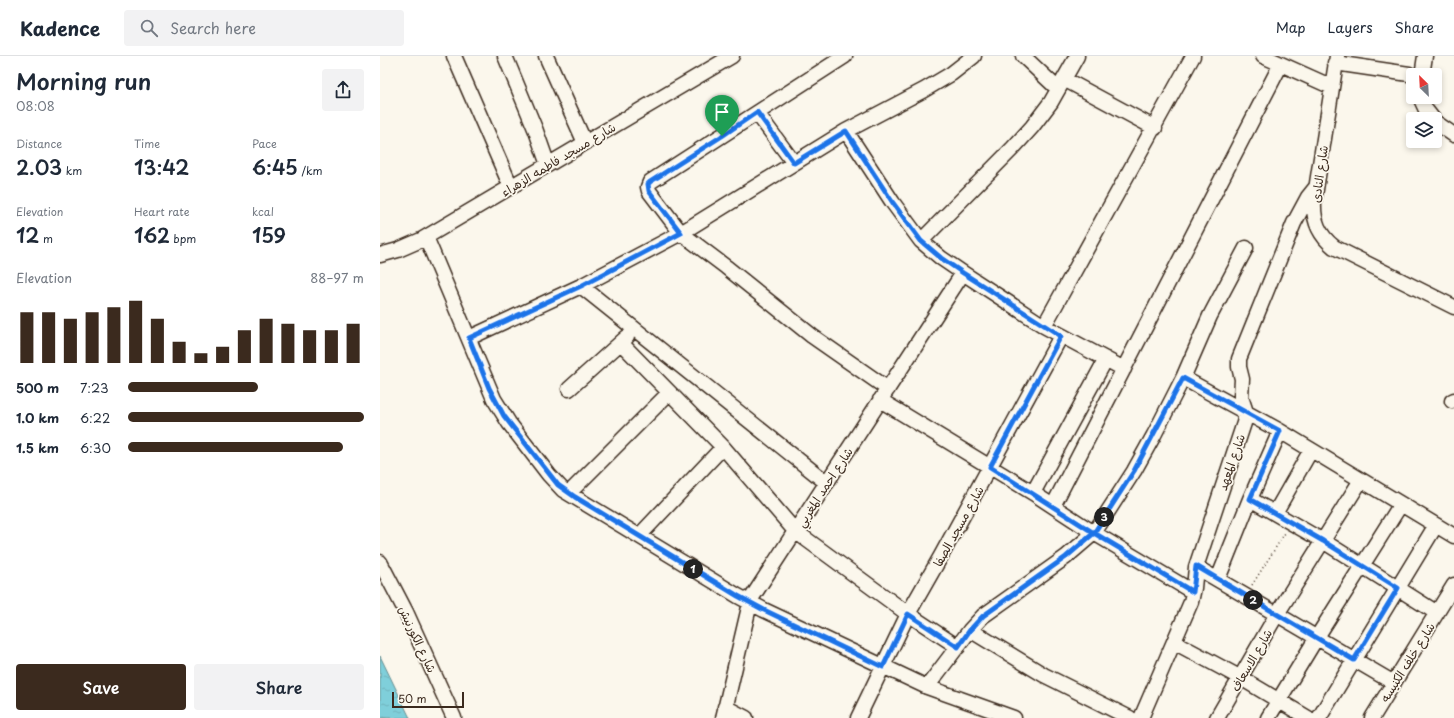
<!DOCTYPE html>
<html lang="en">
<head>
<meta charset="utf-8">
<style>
	:root { --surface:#fff; --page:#f2f2f3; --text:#1f2937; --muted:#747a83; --line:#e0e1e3; --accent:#3b2a1e }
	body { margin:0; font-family:"Playpen Sans","Playpen Sans Arabic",sans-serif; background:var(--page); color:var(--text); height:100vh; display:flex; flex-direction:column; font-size:15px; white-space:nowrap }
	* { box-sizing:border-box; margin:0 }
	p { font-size:13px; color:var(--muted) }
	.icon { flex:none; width:22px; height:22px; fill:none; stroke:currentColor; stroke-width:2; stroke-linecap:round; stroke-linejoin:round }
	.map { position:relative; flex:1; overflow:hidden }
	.panel { display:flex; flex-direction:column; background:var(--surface); width:380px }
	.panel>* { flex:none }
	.needle { width:26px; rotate:336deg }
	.buttons { position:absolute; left:1026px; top:12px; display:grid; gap:8px }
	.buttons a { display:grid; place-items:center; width:36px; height:36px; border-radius:4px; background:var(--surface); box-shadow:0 2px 6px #0003; font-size:20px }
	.scale { position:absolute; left:12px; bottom:10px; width:72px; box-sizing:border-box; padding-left:4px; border:2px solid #3b2a1e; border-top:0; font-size:11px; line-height:14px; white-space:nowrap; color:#3b2a1e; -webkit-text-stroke:3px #fbf7ec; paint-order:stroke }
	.pin { position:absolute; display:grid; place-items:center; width:34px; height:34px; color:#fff; margin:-41px -17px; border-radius:50% 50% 50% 0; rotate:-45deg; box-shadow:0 0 4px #0007 }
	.pin .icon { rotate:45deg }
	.km { position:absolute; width:20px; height:20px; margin:-10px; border-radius:50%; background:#222; color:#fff; font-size:11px; line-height:20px; text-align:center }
	.round { display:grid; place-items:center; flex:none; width:42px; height:42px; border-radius:4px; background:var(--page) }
	.headline { display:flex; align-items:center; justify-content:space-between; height:68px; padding:0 16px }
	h1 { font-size:22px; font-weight:600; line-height:30px }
	.figures { display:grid; grid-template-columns:repeat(3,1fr); gap:6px; height:68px; padding:4px 16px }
	.figures div { display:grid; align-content:center }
	.figures b { font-size:20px; font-weight:600 }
	.figures small { font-size:11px; font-weight:400 }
	.figures p { font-size:11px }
	.chart { height:112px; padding:8px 16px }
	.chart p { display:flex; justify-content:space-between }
	.chart svg { width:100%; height:72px; margin-top:4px; stroke:var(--accent); stroke-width:6 }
	.cta { display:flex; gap:8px; margin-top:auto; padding:8px 16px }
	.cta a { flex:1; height:46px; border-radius:4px; background:var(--accent); color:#fff; font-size:16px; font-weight:600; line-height:46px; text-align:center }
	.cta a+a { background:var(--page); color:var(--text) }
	ul { padding:0 16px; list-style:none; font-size:13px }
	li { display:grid; grid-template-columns:64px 48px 1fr; align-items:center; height:30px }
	li i { height:10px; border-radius:5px; background:var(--accent) }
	header { display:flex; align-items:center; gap:24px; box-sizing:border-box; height:56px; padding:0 20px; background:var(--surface); border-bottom:1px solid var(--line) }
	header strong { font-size:19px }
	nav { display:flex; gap:22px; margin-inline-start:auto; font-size:14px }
	.search { width:280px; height:36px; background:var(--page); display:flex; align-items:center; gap:10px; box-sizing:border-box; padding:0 14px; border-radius:4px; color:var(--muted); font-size:15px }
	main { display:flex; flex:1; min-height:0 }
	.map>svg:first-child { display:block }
</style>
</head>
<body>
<header>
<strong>Kadence</strong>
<div class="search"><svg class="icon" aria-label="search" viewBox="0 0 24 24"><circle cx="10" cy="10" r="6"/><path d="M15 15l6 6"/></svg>Search here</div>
<nav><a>Map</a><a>Layers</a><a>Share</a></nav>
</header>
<main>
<section class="panel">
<div class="headline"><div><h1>Morning run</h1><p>08:08</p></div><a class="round"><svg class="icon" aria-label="share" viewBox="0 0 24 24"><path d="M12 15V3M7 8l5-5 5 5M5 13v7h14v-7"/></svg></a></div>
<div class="figures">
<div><p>Distance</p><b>2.03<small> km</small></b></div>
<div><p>Time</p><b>13:42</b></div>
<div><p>Pace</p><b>6:45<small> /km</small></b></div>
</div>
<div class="figures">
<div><p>Elevation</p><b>12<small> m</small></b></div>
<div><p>Heart rate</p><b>162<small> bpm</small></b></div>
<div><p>kcal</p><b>159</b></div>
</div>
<div class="chart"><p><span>Elevation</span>88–97 m</p>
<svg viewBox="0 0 160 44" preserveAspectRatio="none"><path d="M5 44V13M15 44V13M25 44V17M35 44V13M45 44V10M55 44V6M65 44V17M75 44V31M85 44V38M95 44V34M105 44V24M115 44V17M125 44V20M135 44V24M145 44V24M155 44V20"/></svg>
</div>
<ul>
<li><b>500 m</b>7:23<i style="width:55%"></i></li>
<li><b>1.0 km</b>6:22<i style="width:100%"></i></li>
<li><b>1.5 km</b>6:30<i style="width:91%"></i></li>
</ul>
<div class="cta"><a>Save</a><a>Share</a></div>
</section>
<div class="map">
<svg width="1074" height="662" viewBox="0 0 1074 662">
	<defs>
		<pattern id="water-ripples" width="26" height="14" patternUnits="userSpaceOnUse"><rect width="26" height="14" fill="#7fcfda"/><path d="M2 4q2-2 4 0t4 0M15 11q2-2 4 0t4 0" fill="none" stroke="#6fb2bb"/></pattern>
	</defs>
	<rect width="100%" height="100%" fill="#fbf7ec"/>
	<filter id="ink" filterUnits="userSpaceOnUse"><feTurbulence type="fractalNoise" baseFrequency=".025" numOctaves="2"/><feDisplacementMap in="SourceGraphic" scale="8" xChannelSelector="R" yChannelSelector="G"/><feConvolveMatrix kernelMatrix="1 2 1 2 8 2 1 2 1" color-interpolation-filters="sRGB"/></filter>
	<g filter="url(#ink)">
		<path fill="url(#water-ripples)" stroke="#648d8f" d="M0,600L30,662H0Z"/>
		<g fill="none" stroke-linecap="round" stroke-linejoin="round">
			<g stroke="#3b2a1e" stroke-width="17">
				<path id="minor" d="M74,0L131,131
					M125,0L156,75L168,109
					M166,0L205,87
					M465,0L270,126L268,131L269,135L301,177L346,211L432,280L508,333
					M643,0L678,33
					M883,0L952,31
					M957,0L934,146C933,165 939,179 954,191L1074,251
					M955,7L1029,18L1033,20
					M1041,19L1043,13L1045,0
					M684,23L775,72
					M1040,41L1046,54L1053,63
					M377,57L414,107
					M1055,66L1074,79
					M466,75L513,147L541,185L561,202L583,217L664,270L744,313
					M46,181L114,343L129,367L169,419L183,434L358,540L384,554L547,631L634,662
					M541,185L633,92L652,71L671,46L697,0
					M0,199L18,194L41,184L352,0
					M201,230L447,427
					M664,270L813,0
					M89,282L201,230L301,177L466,75L544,34L571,18L594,0
					M241,287L343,391L415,475L528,558L578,591
					M803,322L900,375L1074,480
					M189,333L247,281
					M500,344L653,437L714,477L813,536
					M1072,345L1074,344
					M189,437L289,337
					M653,437L726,303
					M870,443L943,485L1057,557
					M673,450L901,8
					M895,457L931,394
					M259,480L343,391
					M0,506L26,556L74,662
					M816,511L1014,627
					M838,523L870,443L900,375
					M590,574L664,619L750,662
					M794,586L861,622L928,662
					M547,631L590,574L603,560L686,501L714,477L754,415L774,379L803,322L830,260L866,192
					M345,651L366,662
					M343,662L370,547L373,540L583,217
					M478,662L528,558L561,500L681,280
					M761,662L811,546L814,532L816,511L864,367L866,356L861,341L862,323L859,311V303L914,167L928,141L936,131
					M837,662L897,558L981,424
					M888,662L937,581L1021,448
					M939,662L1056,469
					M992,662L1074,529"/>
			</g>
			<path stroke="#3b2a1e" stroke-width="1.5" stroke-dasharray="1 3" stroke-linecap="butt" d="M872,529L905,477"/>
			<use href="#minor" stroke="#fbf7ec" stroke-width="14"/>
		</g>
	</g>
	<g fill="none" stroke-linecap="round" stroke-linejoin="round" filter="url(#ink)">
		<g stroke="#fff" stroke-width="8">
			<path id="route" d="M342,80L270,126L268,128L269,135L301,177L201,230L89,282L109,332L124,360L178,429L195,441L358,540L384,554L503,611L528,558L578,591L590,574L603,560L686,501L714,477L813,536L816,510L974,604L1018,532L943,485L870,443L900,375L803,322L754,415L714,477L653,438L610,411L681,280L583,217L561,202L541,185L513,147L466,75L414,107L377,56L342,80"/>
		</g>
		<use href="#route" stroke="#1a73e8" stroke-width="5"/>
	</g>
	<g text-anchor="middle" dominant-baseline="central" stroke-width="3.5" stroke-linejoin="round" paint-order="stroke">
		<g font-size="12" fill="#3b2a1e" stroke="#fbf7ec">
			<text transform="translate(178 103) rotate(-31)">شارع مسجد فاطمه الزهراء</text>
			<text transform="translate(939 118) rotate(-82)">شارع النادى</text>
			<text transform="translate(851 406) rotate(-71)">شارع المعهد</text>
			<text transform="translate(444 431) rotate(-57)">شارع احمد المغربي</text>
			<text transform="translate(578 470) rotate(-61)">شارع مسجد الصفا</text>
			<text transform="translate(38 583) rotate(65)">شارع الكورنيش</text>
			<text transform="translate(871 604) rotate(-60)">شارع الاسعاف</text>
			<text transform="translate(1027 606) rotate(-58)">شارع خلف الكنيسه</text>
		</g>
	</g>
</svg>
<div class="buttons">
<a><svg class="needle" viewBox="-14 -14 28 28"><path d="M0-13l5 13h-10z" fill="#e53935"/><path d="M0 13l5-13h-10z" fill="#747a83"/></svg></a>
<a><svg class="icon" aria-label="layers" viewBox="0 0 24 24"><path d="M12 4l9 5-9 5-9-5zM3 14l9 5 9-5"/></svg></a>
</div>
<div class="scale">50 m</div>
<div class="pin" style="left:342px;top:80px;background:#1e9e55"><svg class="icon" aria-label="arrive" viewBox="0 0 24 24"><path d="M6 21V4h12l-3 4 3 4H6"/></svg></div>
<b class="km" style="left:313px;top:513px">1</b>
<b class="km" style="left:873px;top:544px">2</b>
<b class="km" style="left:724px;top:461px">3</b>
</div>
</main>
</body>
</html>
